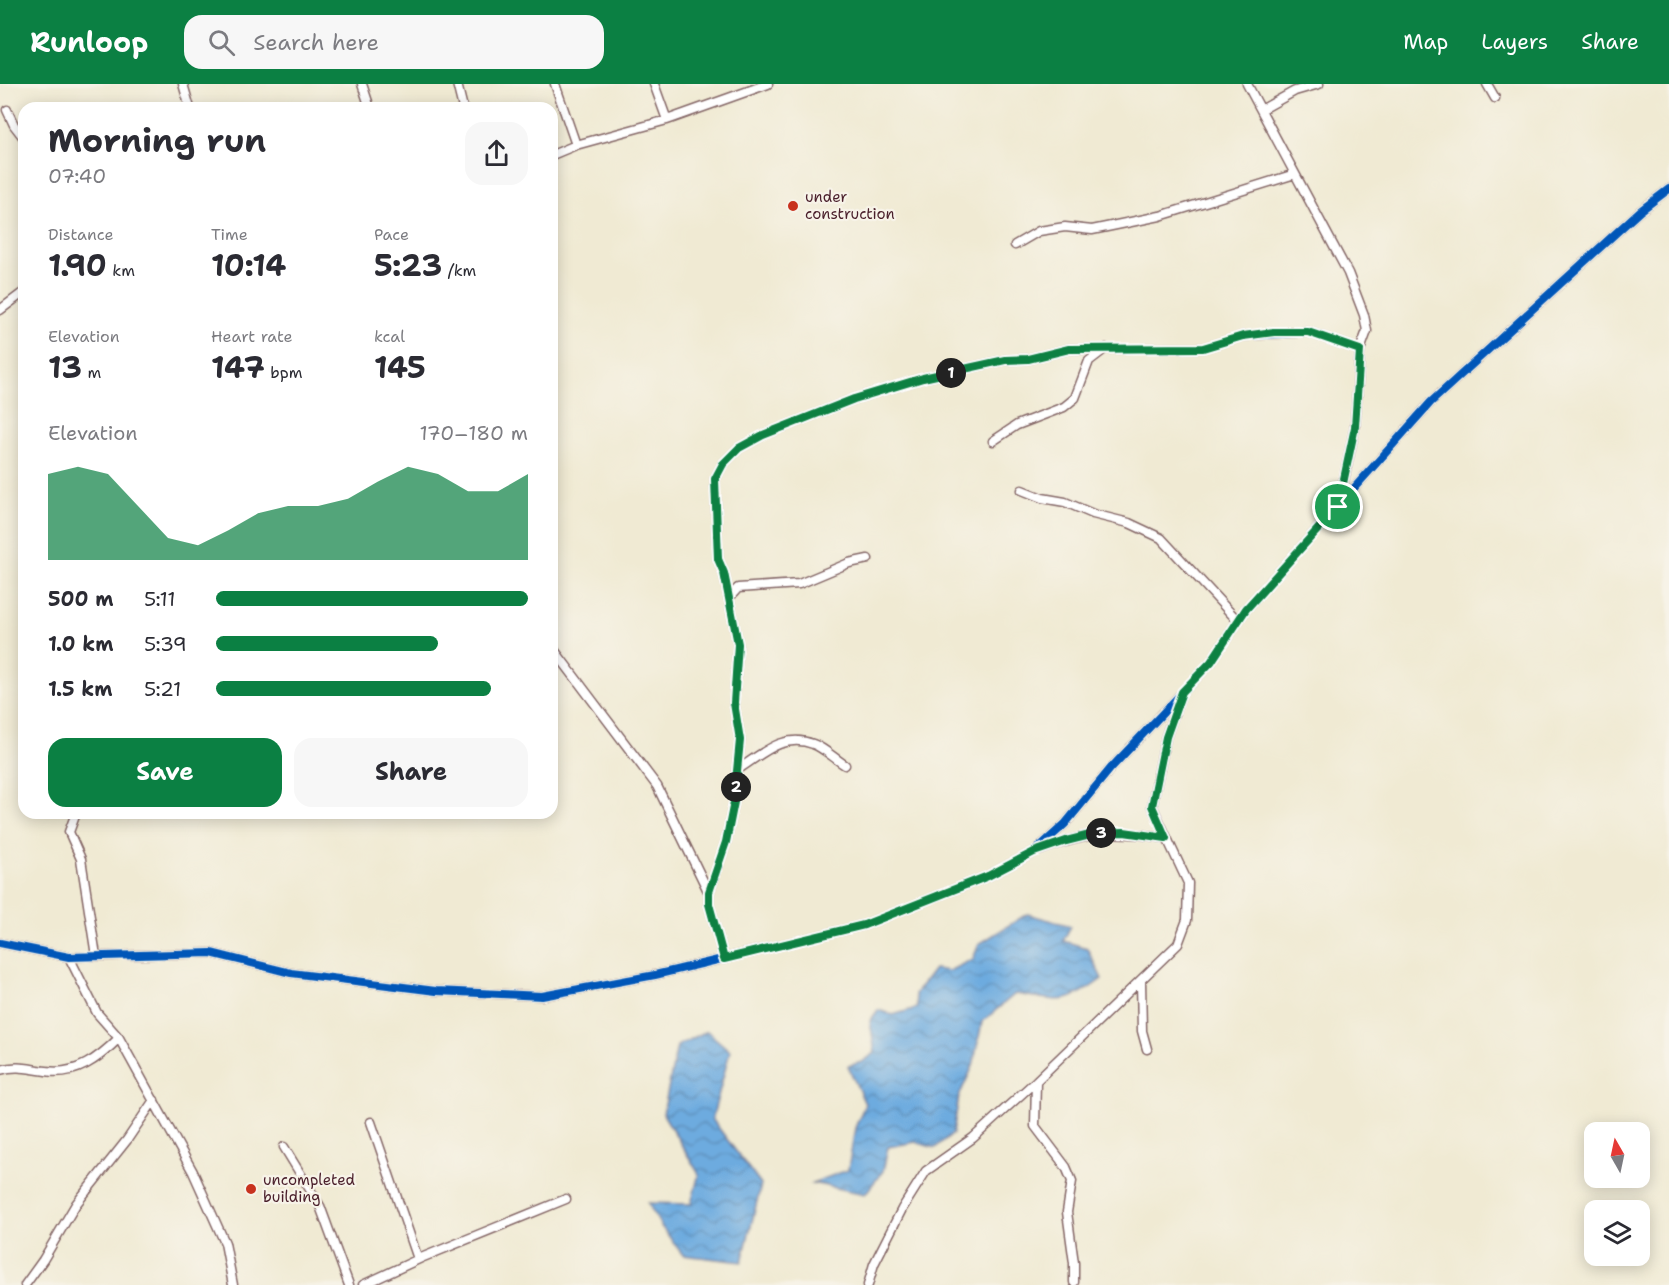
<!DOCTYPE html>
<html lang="en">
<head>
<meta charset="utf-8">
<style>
	:root { --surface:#fff; --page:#f7f7f7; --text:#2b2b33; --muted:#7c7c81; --accent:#0b8043 }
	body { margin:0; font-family:"Shantell Sans",sans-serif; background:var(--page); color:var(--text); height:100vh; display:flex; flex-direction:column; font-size:22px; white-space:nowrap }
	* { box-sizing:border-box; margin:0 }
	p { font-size:20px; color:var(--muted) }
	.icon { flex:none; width:33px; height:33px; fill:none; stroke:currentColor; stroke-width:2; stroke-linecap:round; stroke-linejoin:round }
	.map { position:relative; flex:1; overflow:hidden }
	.side { position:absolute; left:18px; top:18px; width:540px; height:717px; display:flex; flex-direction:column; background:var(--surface); border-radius:18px; box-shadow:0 3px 15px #0003 }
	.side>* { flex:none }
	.needle { width:39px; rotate:351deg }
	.tools { position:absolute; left:1584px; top:1038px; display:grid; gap:12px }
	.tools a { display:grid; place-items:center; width:66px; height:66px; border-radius:12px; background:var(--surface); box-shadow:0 3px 15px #0003; font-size:30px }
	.pin { position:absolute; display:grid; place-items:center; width:51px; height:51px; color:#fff; margin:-26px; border:3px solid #fff; border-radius:50%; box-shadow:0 2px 6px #0007 }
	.km { position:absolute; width:30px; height:30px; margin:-15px; border-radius:50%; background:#222; color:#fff; font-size:16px; line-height:30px; text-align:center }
	.round { display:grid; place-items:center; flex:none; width:63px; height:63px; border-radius:18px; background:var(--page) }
	.headline { display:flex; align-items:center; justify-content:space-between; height:102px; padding:0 30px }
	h1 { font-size:33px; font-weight:700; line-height:45px }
	.stats { display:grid; grid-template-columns:repeat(3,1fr); gap:9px; height:102px; padding:6px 30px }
	.stats div { display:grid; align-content:center }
	.stats b { font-size:30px; font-weight:700 }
	.stats small { font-size:16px; font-weight:400 }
	.stats p { font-size:16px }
	.chart { height:168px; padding:12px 30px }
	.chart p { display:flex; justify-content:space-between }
	.chart svg { width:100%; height:108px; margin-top:6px; fill:var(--accent); opacity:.7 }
	.primary-button { display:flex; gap:12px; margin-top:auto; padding:12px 30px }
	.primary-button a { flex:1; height:69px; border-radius:18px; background:var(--accent); color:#fff; font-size:24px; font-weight:700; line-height:69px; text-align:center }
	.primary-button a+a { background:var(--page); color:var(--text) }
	ul { padding:0 30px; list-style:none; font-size:20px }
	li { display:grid; grid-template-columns:96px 72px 1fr; align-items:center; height:45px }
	li i { height:15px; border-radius:8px; background:var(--accent) }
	header { display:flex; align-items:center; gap:36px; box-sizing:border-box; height:84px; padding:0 30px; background:var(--accent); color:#fff }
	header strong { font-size:28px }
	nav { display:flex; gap:33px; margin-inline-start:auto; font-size:21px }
	.search { width:420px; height:54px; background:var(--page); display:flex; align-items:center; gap:15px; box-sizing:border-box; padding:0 21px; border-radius:18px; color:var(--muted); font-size:22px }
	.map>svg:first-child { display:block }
</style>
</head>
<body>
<header>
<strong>Runloop</strong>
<div class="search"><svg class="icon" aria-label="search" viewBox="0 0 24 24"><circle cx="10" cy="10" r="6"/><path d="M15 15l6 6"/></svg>Search here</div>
<nav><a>Map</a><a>Layers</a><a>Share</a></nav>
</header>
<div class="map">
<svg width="1669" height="1201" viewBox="0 0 1669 1201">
	<defs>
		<pattern id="water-waves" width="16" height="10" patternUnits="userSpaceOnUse" patternTransform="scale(1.5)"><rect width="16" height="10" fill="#6dabdf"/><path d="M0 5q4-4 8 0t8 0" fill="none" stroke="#5c8bb5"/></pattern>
	</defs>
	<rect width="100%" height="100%" fill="#f7f3e8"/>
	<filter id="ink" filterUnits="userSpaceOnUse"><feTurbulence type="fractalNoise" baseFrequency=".0167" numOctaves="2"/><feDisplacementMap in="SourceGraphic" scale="12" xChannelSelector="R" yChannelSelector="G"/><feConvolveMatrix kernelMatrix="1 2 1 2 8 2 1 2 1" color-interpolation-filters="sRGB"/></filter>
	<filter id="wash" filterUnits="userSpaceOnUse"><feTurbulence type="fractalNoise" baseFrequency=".008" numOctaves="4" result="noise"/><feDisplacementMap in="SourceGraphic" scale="24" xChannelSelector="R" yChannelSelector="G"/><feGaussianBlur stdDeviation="1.35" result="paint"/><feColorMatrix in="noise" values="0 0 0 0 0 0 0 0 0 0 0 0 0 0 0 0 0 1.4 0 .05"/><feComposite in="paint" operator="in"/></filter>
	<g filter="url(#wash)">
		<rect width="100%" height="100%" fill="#f0ead3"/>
		<path fill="url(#water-waves)" stroke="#5c6585" stroke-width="1.5" d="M1027,830L1071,842L1063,857L1087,864L1102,895C1063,924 1060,916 1015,910L982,938L973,982L959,1012L953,1049L935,1064L915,1058L888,1063L883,1087L865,1110L812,1099L848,1086L855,1044L865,1020L848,982L862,978L875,969L870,937L878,926L893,931L917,924L915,910L934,885L949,887L973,875L979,860Z
			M707,947L730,967L712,1035L761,1101L742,1178L683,1171L661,1142L648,1119L691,1120L699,1090L663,1030L677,962Z"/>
	</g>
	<g filter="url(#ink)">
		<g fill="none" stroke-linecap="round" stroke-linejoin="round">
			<g stroke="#846666" stroke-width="11">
				<path id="minor" d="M183,0L190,24
					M362,0L370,24
					M457,0L463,24
					M555,0L576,61
					M654,0L667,36
					M1247,0L1348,189L1364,231L1367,247L1360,266L1355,343L1339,420
					M1487,0L1495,14
					M7,26L14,41L24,54
					M1261,26L1295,7L1319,0
					M552,71L576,61L667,36L768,0
					M1015,161L1039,147L1065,143L1092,146L1160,132L1295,90
					M0,226L24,208
					M993,357L1017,341L1064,323L1075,314L1089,277L1106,264
					M1022,406L1042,414L1065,418L1093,430L1129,439L1161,454L1238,537
					M729,514L738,504L799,500L849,479L868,475
					M552,563L657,702L709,809
					M737,686C761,671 783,648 813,660C824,664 835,675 845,681
					M76,729L69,748L81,775L96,872
					M1040,766C1089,748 1115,746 1166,754
					M0,859L69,873L211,869L291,889L436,907L542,912L655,891L864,841L988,792L1034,768L1065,740L1111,684L1211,578L1246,525L1431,318L1640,127L1669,105
					M69,873L97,929L119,954L193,1088L225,1159L233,1201
					M724,875L709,820V809L726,758L734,718L740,656L734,619L738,560L724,489L718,475L715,395L723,380L739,364L763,351L854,315L923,294L1005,276L1028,275L1069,265L1203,264L1243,252L1308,248L1360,266
					M1141,897L1142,947L1147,965
					M0,986C18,981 28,985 46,987C76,992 99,974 119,954
					M1036,997L1035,1042L1066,1083L1072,1097L1067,1128L1074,1179V1198
					M371,1038L418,1175
					M284,1063L320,1122L349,1201
					M25,1201L43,1176L76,1120L127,1056L154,1016
					M363,1201L421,1174L566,1115
					M868,1201L874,1180L902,1125L926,1087L973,1054L1036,997L1178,860L1187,836L1188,799L1152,722L1166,653L1181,610"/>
			</g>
			<use href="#minor" stroke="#fff" stroke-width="8"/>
			<g stroke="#f7f3e8" stroke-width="11">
				<path id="cycleway" d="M0,859L69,873L211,869L291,889L436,907L542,912L655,891L864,841L988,792L1034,768L1065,740L1111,684L1211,578L1246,525L1431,318L1640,127L1669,105
					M724,875L709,820V809L726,758L734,718L740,656L734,619L738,560L724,489L718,475L715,395L723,380L739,364L763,351L854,315L923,294L1005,276L1028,275L1069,265L1203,264L1243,252L1308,248L1360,266"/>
			</g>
			<use href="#cycleway" stroke="#0057b8" stroke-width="8"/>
		</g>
	</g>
	<g fill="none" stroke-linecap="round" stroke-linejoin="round" filter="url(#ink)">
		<g stroke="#fff" stroke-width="12">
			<path id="route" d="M1274,248H1308L1360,266L1355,343L1338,423L1246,525L1211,578L1182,608L1166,653L1152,722L1166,754L1124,748L1098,749L1066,757L1034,768L988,792L864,841L724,875L709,820V808L726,758L734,718L740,656L734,619L738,560L724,489L718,475L715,395L723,380L739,364L763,351L854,315L923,294L1005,276L1028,275L1069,265L1203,264L1243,252Z"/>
		</g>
		<use href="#route" stroke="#0b8043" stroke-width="8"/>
	</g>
	<g fill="#c8321e" stroke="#f7f3e8" stroke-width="2">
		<circle cx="793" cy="122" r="6"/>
		<circle cx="251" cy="1105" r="6"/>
	</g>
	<g text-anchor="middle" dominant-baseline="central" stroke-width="4.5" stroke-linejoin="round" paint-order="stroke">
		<g font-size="15" fill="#4a1f2b" stroke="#f7f3e8" text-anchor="start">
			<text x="805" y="113">under<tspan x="805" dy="17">construction</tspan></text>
			<text x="263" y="1096">uncompleted<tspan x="263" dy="17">building</tspan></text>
		</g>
	</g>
</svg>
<div class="tools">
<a><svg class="needle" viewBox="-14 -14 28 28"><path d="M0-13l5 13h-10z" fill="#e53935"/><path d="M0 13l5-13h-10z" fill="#7c7c81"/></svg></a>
<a><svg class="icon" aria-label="layers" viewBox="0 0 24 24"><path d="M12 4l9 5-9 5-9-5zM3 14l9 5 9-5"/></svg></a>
</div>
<div class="pin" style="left:1338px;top:423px;background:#1e9e55"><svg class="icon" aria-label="arrive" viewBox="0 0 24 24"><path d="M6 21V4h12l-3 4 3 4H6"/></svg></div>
<b class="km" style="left:951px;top:289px">1</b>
<b class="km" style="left:736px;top:703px">2</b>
<b class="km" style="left:1101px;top:749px">3</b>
<section class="side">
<div class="headline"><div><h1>Morning run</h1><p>07:40</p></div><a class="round"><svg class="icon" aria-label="share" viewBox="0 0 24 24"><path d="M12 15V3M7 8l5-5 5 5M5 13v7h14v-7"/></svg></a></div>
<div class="stats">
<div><p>Distance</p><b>1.90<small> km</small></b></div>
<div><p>Time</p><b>10:14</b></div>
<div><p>Pace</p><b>5:23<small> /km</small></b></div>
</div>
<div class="stats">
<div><p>Elevation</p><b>13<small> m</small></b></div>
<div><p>Heart rate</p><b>147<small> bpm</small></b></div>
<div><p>kcal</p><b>145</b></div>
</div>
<div class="chart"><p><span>Elevation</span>170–180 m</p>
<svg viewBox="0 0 160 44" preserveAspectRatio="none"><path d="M0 44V9L10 6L20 9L30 22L40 35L50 38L60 32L70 25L80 22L90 22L100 19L110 12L120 6L130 9L140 16L150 16L160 9V44z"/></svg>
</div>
<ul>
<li><b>500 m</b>5:11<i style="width:100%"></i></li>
<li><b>1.0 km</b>5:39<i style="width:71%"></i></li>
<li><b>1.5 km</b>5:21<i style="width:88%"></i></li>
</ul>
<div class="primary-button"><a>Save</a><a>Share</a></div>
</section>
</div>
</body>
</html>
